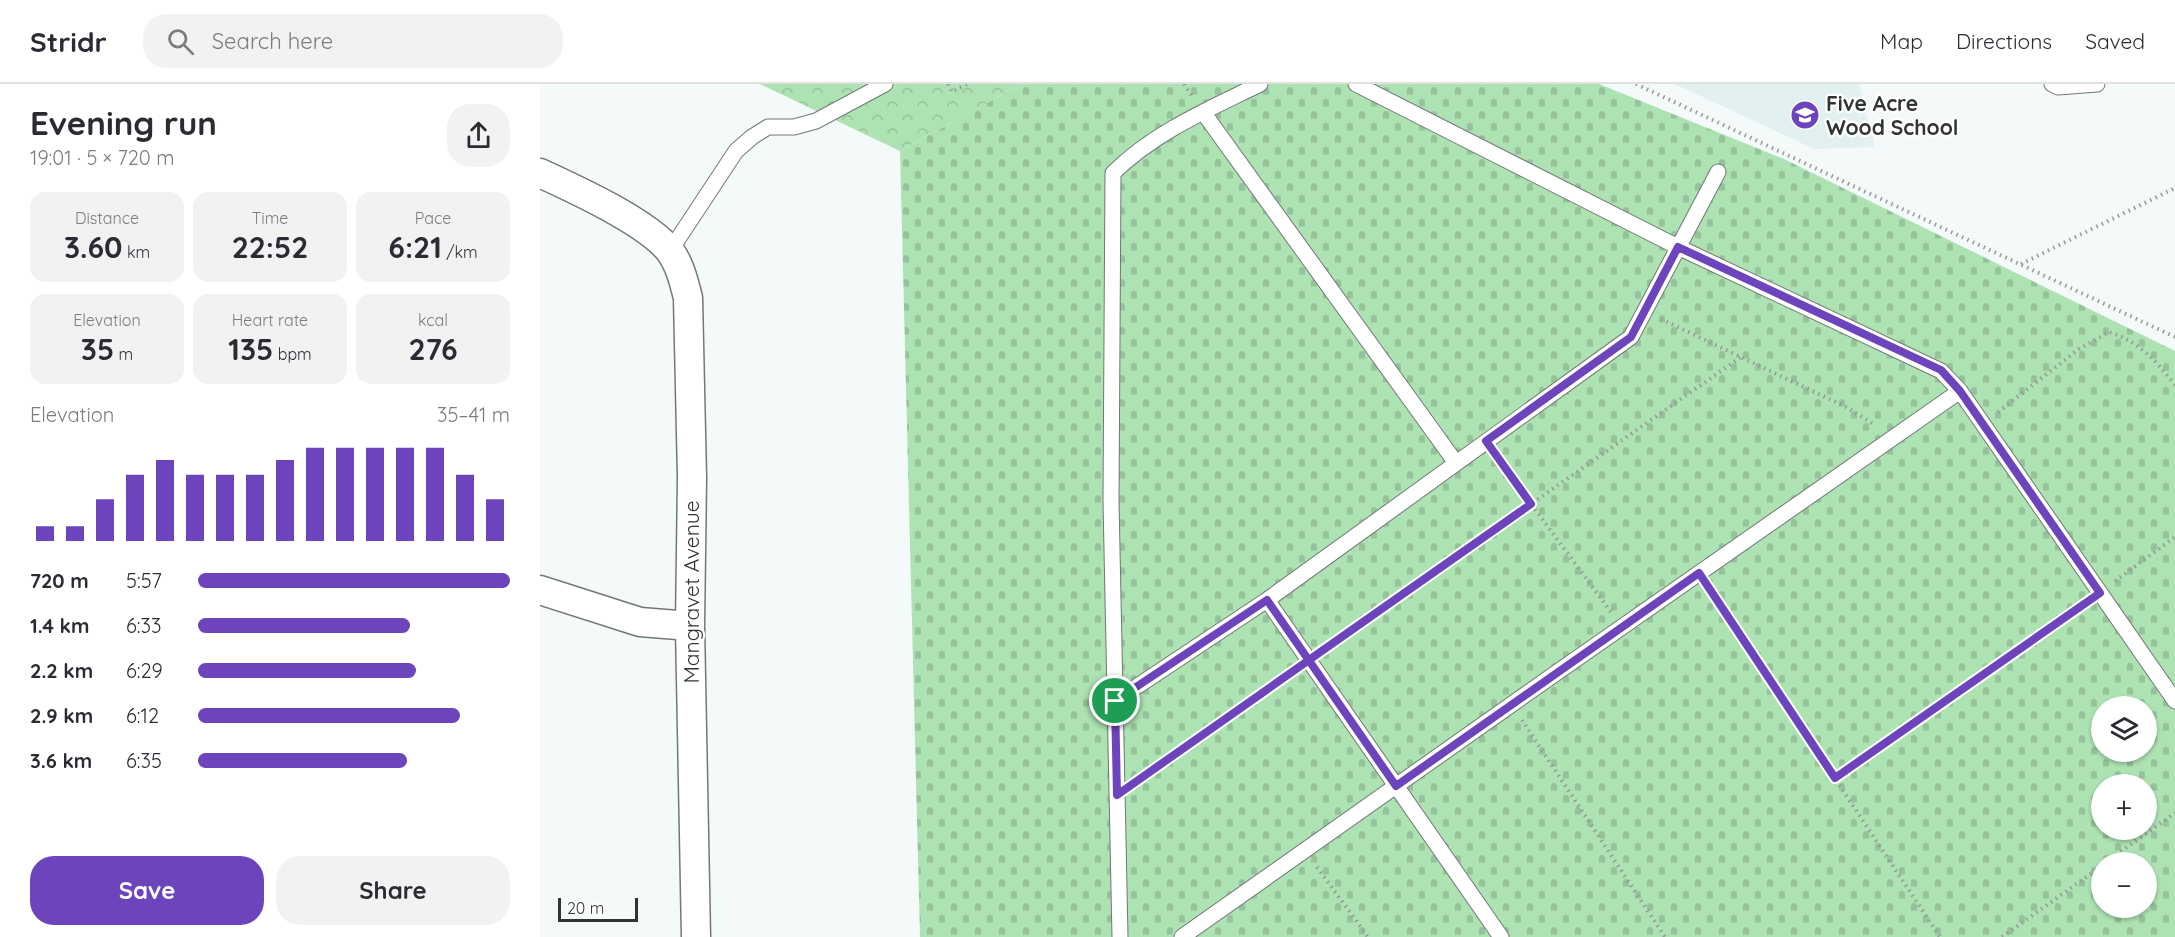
<!DOCTYPE html>
<html lang="en">
<head>
<meta charset="utf-8">
<style>
	:root { --surface:#fff; --page:#f2f2f3; --text:#2b2b33; --muted:#7c7c81; --line:#e1e1e2; --accent:#6c44bc }
	body { margin:0; font-family:Quicksand,sans-serif; background:var(--page); color:var(--text); height:100vh; display:flex; flex-direction:column; font-size:22px; white-space:nowrap }
	* { box-sizing:border-box; margin:0 }
	p { font-size:20px; color:var(--muted) }
	.icon { flex:none; width:33px; height:33px; fill:none; stroke:currentColor; stroke-width:2; stroke-linecap:round; stroke-linejoin:round }
	.map { position:relative; flex:1; overflow:hidden }
	.panel { display:flex; flex-direction:column; background:var(--surface); width:540px }
	.panel>* { flex:none }
	.controls { position:absolute; left:1551px; top:612px; display:grid; gap:12px }
	.controls a { display:grid; place-items:center; width:66px; height:66px; border-radius:50%; background:var(--surface); box-shadow:0 2px 4px #0004; font-size:30px }
	.scale { position:absolute; left:18px; bottom:15px; width:80px; box-sizing:border-box; padding-left:6px; border:3px solid #313433; border-top:0; font-size:16px; line-height:21px; white-space:nowrap; color:#313433; -webkit-text-stroke:4px #fff; paint-order:stroke }
	.pin { position:absolute; display:grid; place-items:center; width:51px; height:51px; color:#fff; margin:-26px; border:3px solid #fff; border-radius:50%; box-shadow:0 2px 6px #0007 }
	.round { display:grid; place-items:center; flex:none; width:63px; height:63px; border-radius:24px; background:var(--page) }
	.head { display:flex; align-items:center; justify-content:space-between; height:102px; padding:0 30px }
	h1 { font-size:33px; font-weight:700; line-height:45px }
	.metrics { display:grid; grid-template-columns:repeat(3,1fr); gap:9px; height:102px; padding:6px 30px }
	.metrics div { display:grid; align-content:center; border-radius:15px; background:var(--page); text-align:center }
	.metrics b { font-size:30px; font-weight:700 }
	.metrics small { font-size:16px; font-weight:400 }
	.metrics p { font-size:16px }
	.chart { height:168px; padding:12px 30px }
	.chart p { display:flex; justify-content:space-between }
	.chart svg { width:100%; height:108px; margin-top:6px; stroke:var(--accent); stroke-width:6 }
	.cta { display:flex; gap:12px; margin-top:auto; padding:12px 30px }
	.cta a { flex:1; height:69px; border-radius:24px; background:var(--accent); color:#fff; font-size:24px; font-weight:700; line-height:69px; text-align:center }
	.cta a+a { background:var(--page); color:var(--text) }
	ul { padding:0 30px; list-style:none; font-size:20px }
	li { display:grid; grid-template-columns:96px 72px 1fr; align-items:center; height:45px }
	li i { height:15px; border-radius:8px; background:var(--accent) }
	header { display:flex; align-items:center; gap:36px; box-sizing:border-box; height:84px; padding:0 30px; background:var(--surface); border-bottom:2px solid var(--line) }
	header strong { font-size:28px }
	nav { display:flex; gap:33px; margin-inline-start:auto; font-size:21px }
	.search { width:420px; height:54px; background:var(--page); display:flex; align-items:center; gap:15px; box-sizing:border-box; padding:0 21px; border-radius:24px; color:var(--muted); font-size:22px }
	main { display:flex; flex:1; min-height:0 }
	.map>svg:first-child { display:block }
</style>
</head>
<body>
<header>
<strong>Stridr</strong>
<div class="search"><svg class="icon" aria-label="search" viewBox="0 0 24 24"><circle cx="10" cy="10" r="6"/><path d="M15 15l6 6"/></svg>Search here</div>
<nav><a>Map</a><a>Directions</a><a>Saved</a></nav>
</header>
<main>
<section class="panel">
<div class="head"><div><h1>Evening run</h1><p>19:01 · 5 × 720 m</p></div><a class="round"><svg class="icon" aria-label="share" viewBox="0 0 24 24"><path d="M12 15V3M7 8l5-5 5 5M5 13v7h14v-7"/></svg></a></div>
<div class="metrics">
<div><p>Distance</p><b>3.60<small> km</small></b></div>
<div><p>Time</p><b>22:52</b></div>
<div><p>Pace</p><b>6:21<small> /km</small></b></div>
</div>
<div class="metrics">
<div><p>Elevation</p><b>35<small> m</small></b></div>
<div><p>Heart rate</p><b>135<small> bpm</small></b></div>
<div><p>kcal</p><b>276</b></div>
</div>
<div class="chart"><p><span>Elevation</span>35–41 m</p>
<svg viewBox="0 0 160 44" preserveAspectRatio="none"><path d="M5 44V38M15 44V38M25 44V27M35 44V17M45 44V11M55 44V17M65 44V17M75 44V17M85 44V11M95 44V6M105 44V6M115 44V6M125 44V6M135 44V6M145 44V17M155 44V27"/></svg>
</div>
<ul>
<li><b>720 m</b>5:57<i style="width:100%"></i></li>
<li><b>1.4 km</b>6:33<i style="width:68%"></i></li>
<li><b>2.2 km</b>6:29<i style="width:70%"></i></li>
<li><b>2.9 km</b>6:12<i style="width:84%"></i></li>
<li><b>3.6 km</b>6:35<i style="width:67%"></i></li>
</ul>
<div class="cta"><a>Save</a><a>Share</a></div>
</section>
<div class="map">
<svg width="1635" height="853" viewBox="0 0 1635 853">
	<defs>
		<pattern id="cemetery-stones" width="16" height="16" patternUnits="userSpaceOnUse" patternTransform="scale(1.5)"><rect width="16" height="16" fill="#ade2b3"/><path d="M2 7V4a2 2 0 0 1 4 0v3zM10 15v-3a2 2 0 0 1 4 0v3z" fill="#95c29a"/></pattern>
		<pattern id="park-crowns" width="20" height="18" patternUnits="userSpaceOnUse" patternTransform="scale(1.5)"><rect width="20" height="18" fill="#ade2b3"/><path d="M2 6a3 3 0 1 1 6 0M12 15a3 3 0 1 1 6 0" fill="none" stroke="#95c29a"/></pattern>
	</defs>
	<rect width="100%" height="100%" fill="#f4f9f9"/>
	<path fill="#e2f1ef" d="M1135,0H1319L1335,63L1274,65Z"/>
	<path fill="url(#cemetery-stones)" fill-rule="evenodd" d="M481,0H1059L1244,75L1635,267V853H380L360,67ZM1562,622H1606V668H1562ZM1562,700H1606V746H1562ZM1562,778H1606V824H1562Z"/>
	<path fill="url(#park-crowns)" d="M220,0H481L360,67Z"/>
	<g fill="none" stroke-linecap="round" stroke-linejoin="round">
		<g stroke="#727777" stroke-width="17">
			<path id="lane" d="M816,0L1138,163L1401,287L1420,307L1635,617
				M1512,0L1518,3L1557,0
				M663,28L916,379
				M130,167L196,67L212,53L228,43H254L276,37L345,0
				M575,617L727,516
				M580,853L571,417L573,89C615,48 667,26 720,0
				M642,853L1009,594L1420,307
				M961,853L727,516L1091,253L1178,88"/>
		</g>
		<g stroke="#727777" stroke-width="31">
			<path id="street" d="M0,89C35,105 107,138 130,167C140,181 144,198 148,214L152,394L150,542L156,853
				M0,506L100,538L150,542"/>
		</g>
		<path stroke="#959998" stroke-width="4" stroke-dasharray="1.5 4.5" stroke-linecap="butt" d="M408,0L412,8L427,0
			M644,0L652,12
			M1096,0L1635,253
			M1481,180L1635,104
			M1121,235L1308,324L1335,341
			M1458,328L1539,265L1569,248C1600,258 1615,276 1635,301
			M957,373L991,420L1201,273
			M1575,497L1635,453
			M1170,506L1400,853
			M785,564L991,420L1071,528
			M982,636L1125,853
			M1295,694L1545,519
			M597,697L752,588
			M1566,778L1635,729
			M777,783L828,853
			M1462,853L1562,782"/>
		<use href="#lane" stroke="#fff" stroke-width="15"/>
		<use href="#street" stroke="#fff" stroke-width="28"/>
	</g>
	<g fill="none" stroke-linecap="round" stroke-linejoin="round">
		<g stroke="#fff" stroke-width="12">
			<path id="route" d="M575,617L727,516L856,702L1159,489L1295,694L1560,509L1420,307L1401,286L1138,163L1091,253L946,357L991,420L577,711L575,617"/>
		</g>
		<use href="#route" stroke="#6c44bc" stroke-width="8"/>
	</g>
	<defs>
		<g id="school-disc" transform="scale(1.5)"><circle r="9.5" fill="#6c44bc" stroke="#fff"/><path d="M0-5L7-2L0 1L-7-2ZM-4 1L0 2.5L4 1V4Q0 6-4 4Z" fill="#fff"/></g>
	</defs>
	<g fill-rule="evenodd">
		<use href="#school-disc" x="1265" y="31"/>
	</g>
	<g text-anchor="middle" dominant-baseline="central" stroke-width="4.5" stroke-linejoin="round" paint-order="stroke">
		<g font-size="21" font-weight="bold" fill="#313433" stroke="#fff" text-anchor="start">
			<text x="1286" y="19">Five Acre<tspan x="1286" dy="24">Wood School</tspan></text>
		</g>
		<g font-size="21" fill="#313433" stroke="#fff">
			<text transform="translate(151 508) rotate(-90)">Mangravet Avenue</text>
		</g>
	</g>
</svg>
<div class="controls">
<a><svg class="icon" aria-label="layers" viewBox="0 0 24 24"><path d="M12 4l9 5-9 5-9-5zM3 14l9 5 9-5"/></svg></a>
<a>+</a>
<a>−</a>
</div>
<div class="scale">20 m</div>
<div class="pin" style="left:575px;top:617px;background:#1e9e55"><svg class="icon" aria-label="arrive" viewBox="0 0 24 24"><path d="M6 21V4h12l-3 4 3 4H6"/></svg></div>
</div>
</main>
</body>
</html>
